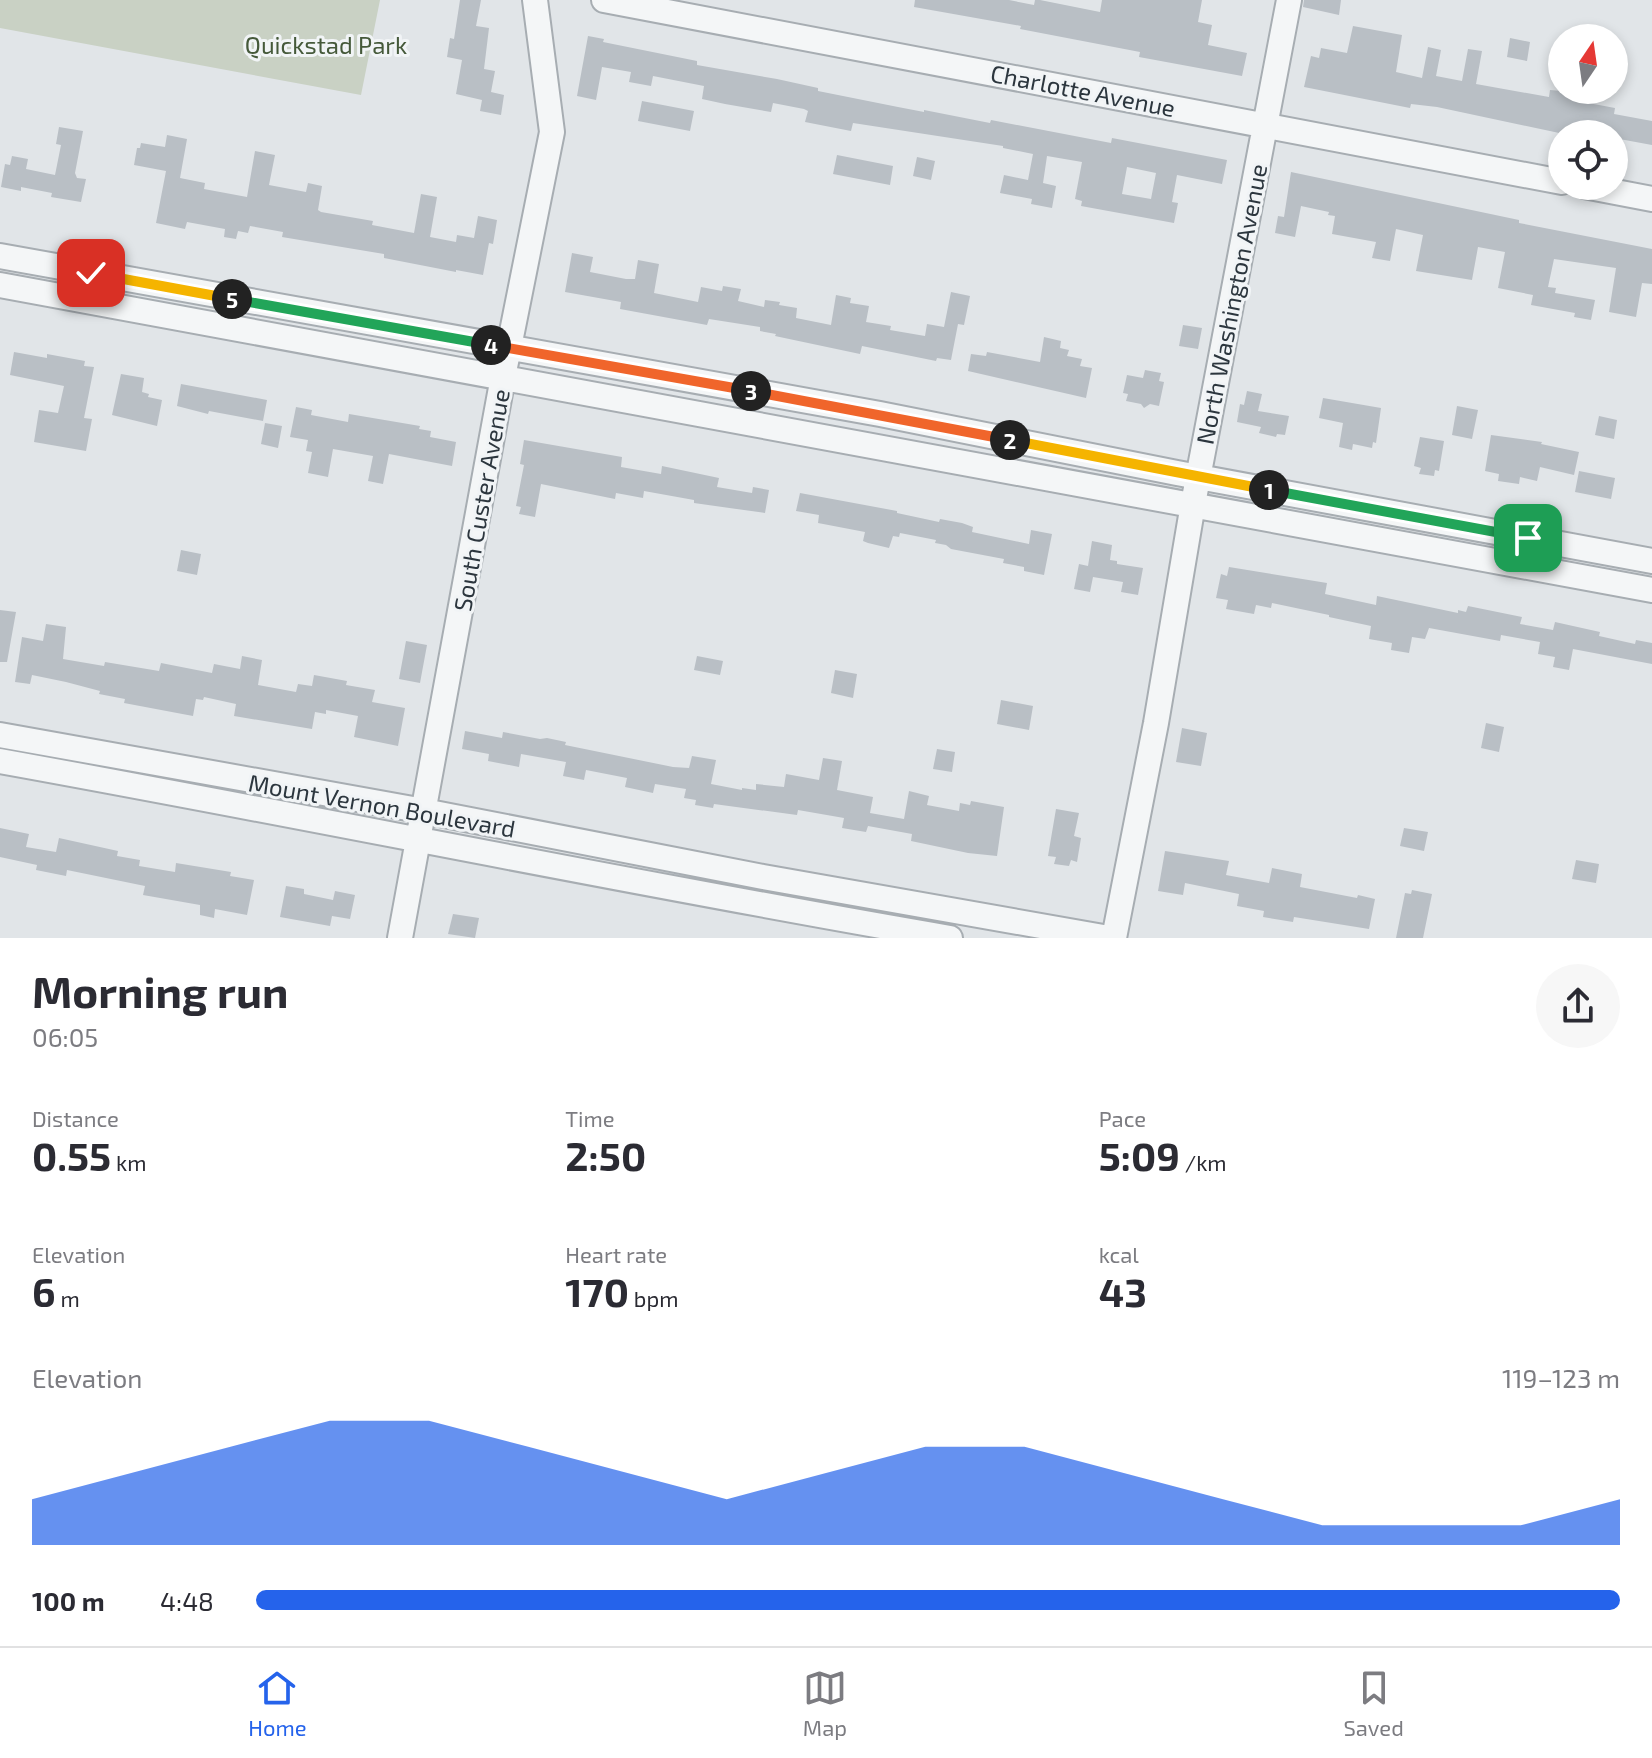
<!DOCTYPE html>
<html lang="en">
<head>
<meta charset="utf-8">
<style>
	:root { --surface:#fff; --page:#f7f7f7; --text:#2b2b33; --muted:#7c7c81; --line:#e1e1e2; --accent:#2563eb }
	body { margin:0; font-family:"Exo 2",sans-serif; background:var(--page); color:var(--text); height:100vh; display:flex; flex-direction:column; font-size:30px; white-space:nowrap }
	* { box-sizing:border-box; margin:0 }
	p { font-size:26px; color:var(--muted) }
	.icon { flex:none; width:44px; height:44px; fill:none; stroke:currentColor; stroke-width:2; stroke-linecap:round; stroke-linejoin:round }
	.map { position:relative; height:938px; overflow:hidden }
	.side { display:flex; flex-direction:column; background:var(--surface); flex:1 }
	.side>* { flex:none }
	.needle { width:52px; rotate:13deg }
	.fabs { position:absolute; left:1548px; top:24px; display:grid; gap:16px }
	.fabs a { display:grid; place-items:center; width:80px; height:80px; border-radius:50%; background:var(--surface); box-shadow:0 4px 12px #0003; font-size:40px }
	.pin { position:absolute; display:grid; place-items:center; width:68px; height:68px; color:#fff; margin:-34px; border-radius:16px; box-shadow:0 4px 12px #0006 }
	.km { position:absolute; width:40px; height:40px; margin:-20px; border-radius:50%; background:#222; color:#fff; font-size:22px; line-height:40px; text-align:center }
	.round { display:grid; place-items:center; flex:none; width:84px; height:84px; border-radius:42px; background:var(--page) }
	.summary { display:flex; align-items:center; justify-content:space-between; height:136px; padding:0 32px }
	h1 { font-size:44px; font-weight:700; line-height:60px }
	.stats { display:grid; grid-template-columns:repeat(3,1fr); gap:12px; height:136px; padding:8px 32px }
	.stats div { display:grid; align-content:center }
	.stats b { font-size:40px; font-weight:700 }
	.stats small { font-size:22px; font-weight:400 }
	.stats p { font-size:22px }
	.chart { height:224px; padding:16px 32px }
	.chart p { display:flex; justify-content:space-between }
	.chart svg { width:100%; height:144px; margin-top:8px; fill:var(--accent); opacity:.7 }
	ul { padding:0 32px; list-style:none; font-size:26px }
	li { display:grid; grid-template-columns:128px 96px 1fr; align-items:center; height:60px }
	li i { height:20px; border-radius:10px; background:var(--accent) }
	.tabs { display:flex; justify-content:space-around; align-items:center; height:112px; border-top:2px solid var(--line); background:var(--surface); font-size:22px; color:var(--muted) }
	.tabs a { display:grid; justify-items:center; gap:4px }
	.tabs .selected { color:var(--accent) }
	.map>svg:first-child { display:block }
</style>
</head>
<body>
<div class="map">
<svg width="1652" height="938" viewBox="0 0 1652 938">
	<rect width="100%" height="100%" fill="#e1e5e8"/>
	<path fill="#c9d1c4" d="M0,0H380L361,95L0,28Z"/>
	<path fill="#b9bfc5" fill-rule="evenodd" d="M460,0H481L476,26L489,28L484,69L495,71L491,92L504,95L501,115L480,111L482,100L456,94L462,60L447,57L450,38L454,39Z
		M915,0H1009L1034,5L1035,0H1040L1100,12L1102,0H1202L1198,22L1212,25L1208,45L1247,53L1242,76L1139,57L1140,52L1020,29L1021,26L914,7Z
		M1304,0H1341L1339,15L1303,7Z
		M1353,26L1402,35L1396,72L1422,78L1428,47L1441,50L1436,76L1462,81L1468,49L1482,51L1476,84L1549,97L1550,90L1585,93L1583,102L1615,108L1614,114L1652,121V145L1614,138V134L1568,132L1564,134L1437,107L1411,104L1410,108L1304,87L1311,56L1319,58L1321,48L1347,53Z
		M588,36L604,39L603,42L697,61V65L777,79L818,88V91L898,107L924,112V110L990,123L991,120L1111,143L1112,138L1227,160L1222,184L1177,175L1172,202L1178,203L1174,223L1081,206L1082,201L1075,199L1082,162L1047,156L1043,183L1056,186L1052,208L1031,204L1032,199L1000,193L1004,175L1028,180L1033,154L1003,148V146L853,123L851,131L805,122L808,111L804,109L773,103L771,112L725,104L702,99L704,86L653,76L651,86L629,82L631,72L602,67L596,100L577,96ZM1127,167L1156,173L1151,199L1122,194Z
		M1510,38L1530,42L1527,61L1507,57Z
		M642,101L694,111L690,131L638,121Z
		M59,127L83,131L75,173L77,178L86,179L81,202L51,197L52,193L21,187V191L1,187L5,164L10,165L12,156L28,159L26,169L55,175L61,145L56,144Z
		M167,135L187,139L180,178L205,183L204,189L247,197L255,151L275,155L269,185L306,192L308,183L322,186L318,210L321,212L373,221L372,225L414,233L421,194L437,197L430,237L456,242L457,235L474,238L478,216L497,220L493,244L489,243L483,275L456,270V272L384,258V254L282,237L283,232L250,226L248,233L238,231L236,239L224,237L225,229L187,222L185,229L156,223L166,171L134,165L137,148H140L141,143L165,147Z
		M837,155L893,166L890,185L833,174Z
		M917,157L935,161L931,180L913,176Z
		M1291,172L1519,220V223L1652,249V284L1642,283L1636,317L1609,312L1616,268L1554,259L1548,287L1556,288L1555,293L1595,300L1591,320L1574,317L1575,313L1531,305L1533,295L1498,288L1505,252L1478,247L1472,280L1416,271L1423,235L1396,229L1390,261L1372,258L1376,242L1332,234L1335,216L1328,215L1329,212L1301,206L1295,237L1275,233L1278,216L1284,217Z
		M572,253L593,257L590,272L626,279H635L638,260L659,264L654,293L698,302L701,287L722,291L723,286L741,289L738,301L764,307L765,300L780,302L779,305L797,308L796,318L831,325L836,295L851,298L850,303L869,306L866,322L891,326L890,330L925,336L927,324L944,327L951,292L970,296L964,325L958,324L951,360L937,358L936,361L862,346L860,354L775,336L776,334L760,331V327L709,319L707,325L620,309L621,302L565,292Z
		M1183,325L1202,328L1198,349L1179,346Z
		M1044,337L1061,341L1060,348L1069,350L1067,356L1082,359L1080,366L1092,368L1086,398L968,371L971,354L986,356L987,352L1040,362Z
		M14,352L47,358V354L85,361L84,366L94,367L84,418L92,419L86,451L34,442L39,410L58,413L64,386L10,375Z
		M1145,370L1161,373L1159,381L1164,382L1159,406L1150,404L1144,408L1141,404L1126,401L1128,394L1123,393L1127,375L1143,378Z
		M121,374L144,378L142,392L149,394L148,397L162,400L157,426L112,415Z
		M181,384L267,400L263,421L209,411L208,414L177,406Z
		M1247,391L1262,394L1258,411L1289,416L1285,435L1277,434L1276,437L1259,433L1261,427L1237,422L1240,404L1244,405Z
		M1323,398L1381,408L1376,443L1373,442L1372,448L1353,444L1352,450L1339,447L1343,423L1319,418Z
		M1457,406L1478,410L1472,439L1452,435Z
		M296,407L312,410L311,415L348,422L349,414L420,426L419,429L431,431L430,437L456,442L452,466L389,454L383,484L368,481L373,456L333,449L328,477L308,473L312,452L306,451L308,440L290,437Z
		M1599,416L1617,420L1614,439L1595,435Z
		M265,423L282,426L278,448L261,444Z
		M1491,435L1542,442L1541,444L1579,452L1574,475L1540,467L1537,481L1520,477L1519,484L1498,481L1499,474L1485,471Z
		M1420,437L1444,441L1439,471L1435,470L1434,476L1419,474L1421,468L1414,466Z
		M524,440L622,457L621,467L661,474L662,466L719,478L717,487L752,493L753,487L769,490L765,513L694,503V500L644,491L643,498L616,493L615,499L541,484L535,517L519,514L521,507L516,506L524,465L520,464Z
		M1579,471L1615,478L1611,499L1575,492Z
		M800,493L897,511V513L939,522L940,519L962,523L973,527L972,532L1029,544L1031,530L1052,534L1044,575L1024,571V567L1003,563L1004,559L951,549L946,545L935,543L936,540L900,533L899,537L893,536L889,548L868,543L863,541L865,532L818,523L819,515L796,511Z
		M1092,541L1112,545L1110,560L1117,561V564L1143,568L1138,595L1121,592L1123,582L1093,577L1090,592L1074,589L1079,564L1088,566Z
		M181,550L201,554L197,575L177,571Z
		M1229,567L1327,583L1325,594L1376,605L1377,596L1458,613V610L1466,612L1468,606L1522,617L1520,624L1553,630L1555,622L1600,632L1599,636L1635,644L1636,640L1652,643V664L1573,649L1569,670L1553,667L1555,657L1538,654L1540,642L1501,635L1500,641L1429,628L1425,639L1412,637L1409,653L1391,650L1392,643L1369,639L1371,626L1329,617V615L1272,603L1271,608L1256,605L1254,614L1226,609L1228,600L1216,598L1221,574L1227,576Z
		M0,610L16,612L7,662H0Z
		M46,624L66,627L63,659L104,666L105,662L159,671L161,663L212,673L214,664L240,669L242,656L262,660L258,685L296,692L298,684L312,686L314,675L347,681L346,685L375,690L372,702L405,708L398,746L354,737L358,716L326,710V714L315,712L312,729L234,716L236,704L204,697L203,700L196,699L193,716L124,703L125,699L99,694L100,691L66,682L32,675L30,684L15,682L22,637L43,641Z
		M406,641L427,645L420,683L399,679Z
		M697,656L723,661L720,675L694,670Z
		M835,670L857,674L853,698L831,693Z
		M1001,700L1033,706L1029,730L997,724Z
		M1486,723L1504,727L1499,752L1481,748Z
		M1182,728L1207,733L1201,766L1176,762Z
		M465,731L502,738L503,732L540,739L547,738L566,742L565,745L673,767L689,768L692,756L716,760L711,784L742,790V788L756,790V784L784,787L786,774L819,780L823,758L842,761L837,790L873,797L870,813L904,819L909,791L929,796L927,805L959,811L960,803L970,805L971,801L1004,807L997,856L968,853L911,841L912,834L868,826L866,832L842,828L844,818L798,810L797,815L714,804L713,808L695,805L696,800L684,798L686,789L655,784L653,793L625,787L627,778L586,770L584,780L563,776L566,762L521,754L519,767L488,761L489,754L462,749Z
		M937,749L955,752L952,772L933,769Z
		M1056,809L1079,813L1074,836L1081,838L1077,862L1071,860L1069,866L1054,864L1056,857L1048,856Z
		M0,828L29,834L26,847L56,852L59,838L118,851L117,856L140,860L139,866L175,872L176,863L231,872L230,876L254,880L247,915L215,909L214,918L200,915V905L143,895L145,886L67,870L66,876L36,870L37,865L0,857Z
		M1404,828L1428,832L1424,851L1400,846Z
		M1165,851L1229,861L1226,875L1269,883L1272,868L1302,874L1300,887L1357,898L1358,895L1375,899L1369,929L1294,917L1293,922L1263,917L1264,911L1237,906L1239,894L1185,883L1183,895L1158,891Z
		M1576,860L1599,864L1596,883L1572,879Z
		M286,886L304,889V894L333,900L335,891L355,895L350,919L332,916L330,926L280,917Z
		M1412,890L1432,894L1423,938H1396L1405,893L1411,894Z
		M453,914L479,918L475,938L448,934Z"/>
	<g fill="none" stroke-linecap="round" stroke-linejoin="round">
		<g stroke="#a7adb2" stroke-width="28">
			<path id="minor" d="M604,0L1562,182
				M1584,186L1652,199
				M0,256L880,414L1177,473L1652,561
				M0,285L1652,590
				M0,735L424,811L763,877L1109,938
				M0,761C317,818 633,884 950,938
				M400,938L503,377L552,132L535,0
				M1114,938L1156,723L1193,504L1289,0"/>
		</g>
		<use href="#minor" stroke="#f4f6f7" stroke-width="24"/>
	</g>
	<g fill="none" stroke-linecap="round" stroke-linejoin="round">
		<g stroke="#fff" stroke-width="16">
			<path id="split-1" d="M1269,490L1528,538"/>
		</g>
		<g stroke="#fff" stroke-width="16">
			<path id="split-2" d="M1010,440L1269,490"/>
		</g>
		<g stroke="#fff" stroke-width="16">
			<path id="split-3" d="M751,391L1010,440"/>
		</g>
		<g stroke="#fff" stroke-width="16">
			<path id="split-4" d="M491,345L751,391"/>
		</g>
		<g stroke="#fff" stroke-width="16">
			<path id="split-5" d="M232,299L491,345"/>
		</g>
		<g stroke="#fff" stroke-width="16">
			<path id="split-6" d="M91,273L232,299"/>
		</g>
		<use href="#split-1" stroke="#22a559" stroke-width="10"/>
		<use href="#split-2" stroke="#f5b400" stroke-width="10"/>
		<use href="#split-3" stroke="#f0652b" stroke-width="10"/>
		<use href="#split-4" stroke="#f0652b" stroke-width="10"/>
		<use href="#split-5" stroke="#22a559" stroke-width="10"/>
		<use href="#split-6" stroke="#f5b400" stroke-width="10"/>
	</g>
	<g text-anchor="middle" dominant-baseline="central" stroke-width="6" stroke-linejoin="round" paint-order="stroke">
		<g font-size="24" fill="#45593a" stroke="#f1f4f6">
			<text x="326" y="44">Quickstad Park</text>
		</g>
		<g font-size="24" fill="#2c363e" stroke="#f1f4f6">
			<text transform="translate(1083 90) rotate(11)">Charlotte Avenue</text>
			<text transform="translate(1231 304) rotate(-79)">North Washington Avenue</text>
			<text transform="translate(481 500) rotate(-80)">South Custer Avenue</text>
			<text transform="translate(382 805) rotate(10)">Mount Vernon Boulevard</text>
		</g>
	</g>
</svg>
<div class="fabs">
<a><svg class="needle" viewBox="-14 -14 28 28"><path d="M0-13l5 13h-10z" fill="#e53935"/><path d="M0 13l5-13h-10z" fill="#7c7c81"/></svg></a>
<a><svg class="icon" aria-label="locate" viewBox="0 0 24 24"><circle cx="12" cy="12" r="6"/><path d="M12 2v4M12 18v4M2 12h4M18 12h4"/></svg></a>
</div>
<div class="pin" style="left:1528px;top:538px;background:#1e9e55"><svg class="icon" aria-label="arrive" viewBox="0 0 24 24"><path d="M6 21V4h12l-3 4 3 4H6"/></svg></div>
<div class="pin" style="left:91px;top:273px;background:#d93025"><svg class="icon" aria-label="check" viewBox="0 0 24 24"><path d="M5 12l5 5 9-10"/></svg></div>
<b class="km" style="left:1269px;top:490px">1</b>
<b class="km" style="left:1010px;top:440px">2</b>
<b class="km" style="left:751px;top:391px">3</b>
<b class="km" style="left:491px;top:345px">4</b>
<b class="km" style="left:232px;top:299px">5</b>
</div>
<section class="side">
<div class="summary"><div><h1>Morning run</h1><p>06:05</p></div><a class="round"><svg class="icon" aria-label="share" viewBox="0 0 24 24"><path d="M12 15V3M7 8l5-5 5 5M5 13v7h14v-7"/></svg></a></div>
<div class="stats">
<div><p>Distance</p><b>0.55<small> km</small></b></div>
<div><p>Time</p><b>2:50</b></div>
<div><p>Pace</p><b>5:09<small> /km</small></b></div>
</div>
<div class="stats">
<div><p>Elevation</p><b>6<small> m</small></b></div>
<div><p>Heart rate</p><b>170<small> bpm</small></b></div>
<div><p>kcal</p><b>43</b></div>
</div>
<div class="chart"><p><span>Elevation</span>119–123 m</p>
<svg viewBox="0 0 160 44" preserveAspectRatio="none"><path d="M0 44V30L10 22L20 14L30 6L40 6L50 14L60 22L70 30L80 22L90 14L100 14L110 22L120 30L130 38L140 38L150 38L160 30V44z"/></svg>
</div>
<ul>
<li><b>100 m</b>4:48<i style="width:100%"></i></li>
</ul>
</section>
<nav class="tabs">
<a class="selected"><svg class="icon" aria-label="home" viewBox="0 0 24 24"><path d="M3 11l9-7 9 7M6 9v11h12V9"/></svg>Home</a>
<a><svg class="icon" aria-label="map" viewBox="0 0 24 24"><path d="M3 6l6-2 6 2 6-2v14l-6 2-6-2-6 2zM9 4v14M15 6v14"/></svg>Map</a>
<a><svg class="icon" aria-label="saved" viewBox="0 0 24 24"><path d="M7 4h10v16l-5-4-5 4z"/></svg>Saved</a>
</nav>
</body>
</html>
